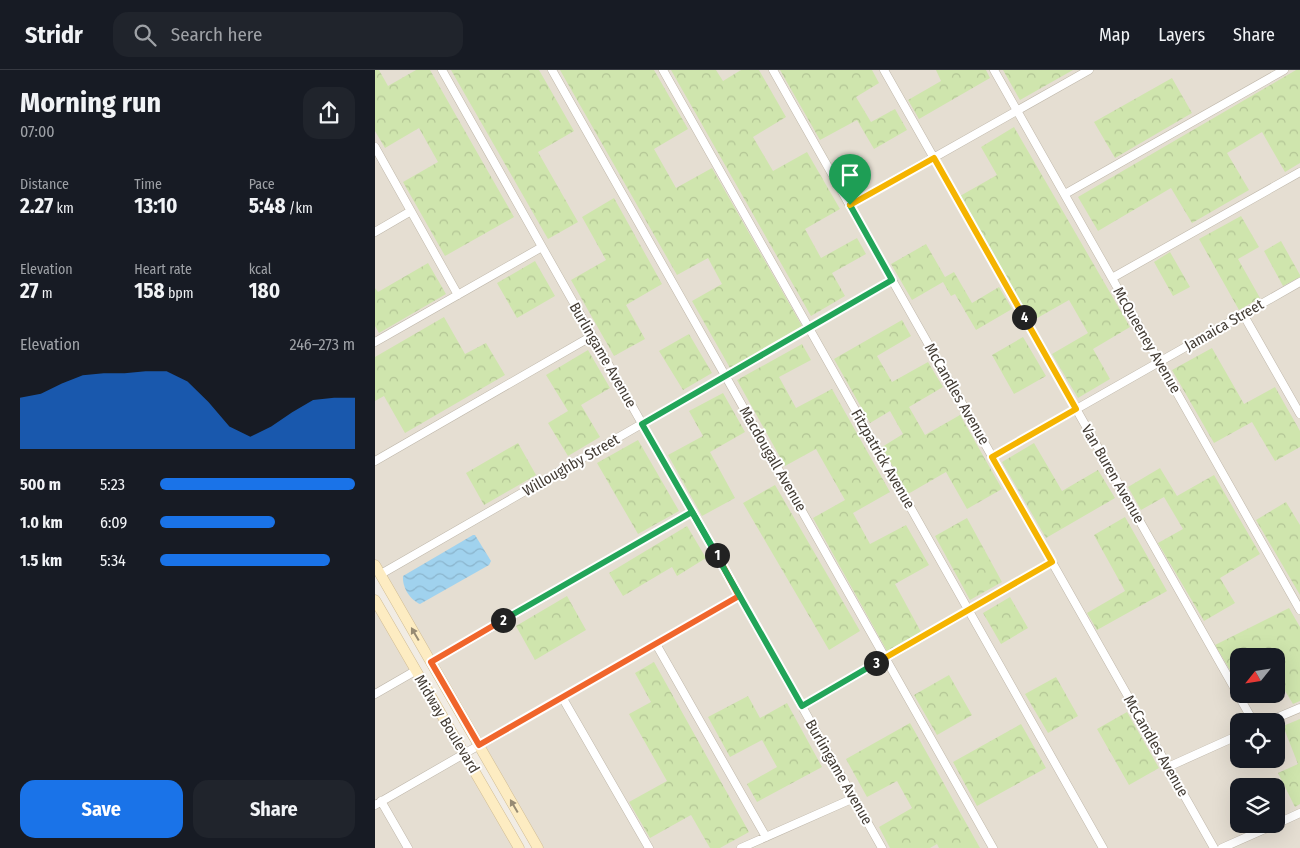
<!DOCTYPE html>
<html lang="en">
<head>
<meta charset="utf-8">
<style>
	:root { --surface:#171b24; --page:#20242c; --text:#f1f3f6; --muted:#9ea1a6; --line:#363941; --accent:#1a73e8 }
	body { margin:0; font-family:"Fira Sans Condensed",sans-serif; background:var(--page); color:var(--text); height:100vh; display:flex; flex-direction:column; font-size:19px; white-space:nowrap }
	* { box-sizing:border-box; margin:0 }
	p { font-size:16px; color:var(--muted) }
	.icon { flex:none; width:28px; height:28px; fill:none; stroke:currentColor; stroke-width:2; stroke-linecap:round; stroke-linejoin:round }
	.map { position:relative; flex:1; overflow:hidden }
	.details { display:flex; flex-direction:column; background:var(--surface); width:375px }
	.details>* { flex:none }
	.needle { width:32px; rotate:240deg }
	.buttons { position:absolute; left:855px; top:578px; display:grid; gap:10px }
	.buttons a { display:grid; place-items:center; width:55px; height:55px; border-radius:10px; background:var(--surface); box-shadow:0 5px 20px #0002; font-size:25px }
	.pin { position:absolute; display:grid; place-items:center; width:42px; height:42px; color:#fff; margin:-51px -21px; border-radius:50% 50% 50% 0; rotate:-45deg; box-shadow:0 0 5px #0007 }
	.pin .icon { rotate:45deg }
	.km { position:absolute; width:25px; height:25px; margin:-12px; border-radius:50%; background:#222; color:#fff; font-size:14px; line-height:25px; text-align:center }
	.round { display:grid; place-items:center; flex:none; width:52px; height:52px; border-radius:15px; background:var(--page) }
	.summary { display:flex; align-items:center; justify-content:space-between; height:85px; padding:0 20px }
	h1 { font-size:28px; font-weight:700; line-height:38px }
	.metrics { display:grid; grid-template-columns:repeat(3,1fr); gap:8px; height:85px; padding:5px 20px }
	.metrics div { display:grid; align-content:center }
	.metrics b { font-size:21px; font-weight:700 }
	.metrics small { font-size:14px; font-weight:400 }
	.metrics p { font-size:14px }
	.chart { height:140px; padding:10px 20px }
	.chart p { display:flex; justify-content:space-between }
	.chart svg { width:100%; height:90px; margin-top:5px; fill:var(--accent); opacity:.7 }
	.action { display:flex; gap:10px; margin-top:auto; padding:10px 20px }
	.action a { flex:1; height:58px; border-radius:15px; background:var(--accent); color:#fff; font-size:20px; font-weight:700; line-height:58px; text-align:center }
	.action a+a { background:var(--page); color:var(--text) }
	ul { padding:0 20px; list-style:none; font-size:16px }
	li { display:grid; grid-template-columns:80px 60px 1fr; align-items:center; height:38px }
	li i { height:12px; border-radius:6px; background:var(--accent) }
	header { display:flex; align-items:center; gap:30px; box-sizing:border-box; height:70px; padding:0 25px; background:var(--surface); border-bottom:1px solid var(--line) }
	header strong { font-size:24px }
	nav { display:flex; gap:28px; margin-inline-start:auto; font-size:18px }
	.search { width:350px; height:45px; background:var(--page); display:flex; align-items:center; gap:12px; box-sizing:border-box; padding:0 18px; border-radius:15px; color:var(--muted); font-size:19px }
	main { display:flex; flex:1; min-height:0 }
	.map>svg:first-child { display:block }
</style>
</head>
<body>
<header>
<strong>Stridr</strong>
<div class="search"><svg class="icon" aria-label="search" viewBox="0 0 24 24"><circle cx="10" cy="10" r="6"/><path d="M15 15l6 6"/></svg>Search here</div>
<nav><a>Map</a><a>Layers</a><a>Share</a></nav>
</header>
<main>
<section class="details">
<div class="summary"><div><h1>Morning run</h1><p>07:00</p></div><a class="round"><svg class="icon" aria-label="share" viewBox="0 0 24 24"><path d="M12 15V3M7 8l5-5 5 5M5 13v7h14v-7"/></svg></a></div>
<div class="metrics">
<div><p>Distance</p><b>2.27<small> km</small></b></div>
<div><p>Time</p><b>13:10</b></div>
<div><p>Pace</p><b>5:48<small> /km</small></b></div>
</div>
<div class="metrics">
<div><p>Elevation</p><b>27<small> m</small></b></div>
<div><p>Heart rate</p><b>158<small> bpm</small></b></div>
<div><p>kcal</p><b>180</b></div>
</div>
<div class="chart"><p><span>Elevation</span>246–273 m</p>
<svg viewBox="0 0 160 44" preserveAspectRatio="none"><path d="M0 44V19L10 17L20 12L30 8L40 7L50 7L60 6L70 6L80 11L90 21L100 33L110 38L120 33L130 26L140 20L150 19L160 19V44z"/></svg>
</div>
<ul>
<li><b>500 m</b>5:23<i style="width:100%"></i></li>
<li><b>1.0 km</b>6:09<i style="width:59%"></i></li>
<li><b>1.5 km</b>5:34<i style="width:87%"></i></li>
</ul>
<div class="action"><a>Save</a><a>Share</a></div>
</section>
<div class="map">
<svg width="925" height="778" viewBox="0 0 925 778">
	<defs>
		<pattern id="forest-crowns" width="20" height="18" patternUnits="userSpaceOnUse" patternTransform="scale(1.25)"><rect width="20" height="18" fill="#cfe5ad"/><path d="M2 6a3 3 0 1 1 6 0M12 15a3 3 0 1 1 6 0" fill="none" stroke="#b3c595"/></pattern>
		<pattern id="water-waves" width="16" height="10" patternUnits="userSpaceOnUse" patternTransform="scale(1.25)"><rect width="16" height="10" fill="#a0d2ee"/><path d="M0 5q4-4 8 0t8 0" fill="none" stroke="#8bb5cd"/></pattern>
	</defs>
	<rect width="100%" height="100%" fill="#f1ece4"/>
	<path fill="#e5ded2" fill-rule="evenodd" d="M0,0H925V778H167L0,495ZM864,586H901V624H864ZM864,651H901V689H864ZM864,716H901V754H864Z
		M0,538L139,778H0Z"/>
	<path fill="url(#forest-crowns)" d="M0,0H4L13,16L41,0H55L139,147L70,186L28,112L63,92L44,58L10,78L0,61Z
		M76,0H164L199,61L163,82L203,152L173,169Z
		M185,0H279L313,59L279,79L301,118L337,98L427,256L355,298L317,231L347,214L333,188L302,205Z
		M296,0H341L348,11L366,0H384L411,47L378,67L398,101L432,82L465,139L430,159L446,188L482,168L491,184L457,203L470,226L436,246Z
		M405,0H497L504,13L481,27L496,52L520,39L532,60L499,79L482,50L445,70Z
		M561,0H611L615,8L544,49L533,30L566,11Z
		M628,0H698L645,30Z
		M921,0H925V93L910,102L887,62L852,83L874,120L817,153L796,118L723,161L703,127Z
		M797,8L817,43L740,88L719,52Z
		M639,57L755,257L718,279L735,309L703,328L677,284L713,263L694,230L657,251L585,126L622,105L606,77Z
		M239,128L287,214L251,235L270,269L239,286L196,210L231,190L207,147Z
		M866,146L884,177L863,189L885,228L864,240L824,169Z
		M906,171L925,205V207L908,216L889,181Z
		M551,174L570,207L579,202L597,233L624,217L637,239L601,260L580,224L576,226L568,212L537,230L516,194Z
		M795,182L815,217L798,226L779,192Z
		M160,191L180,226L142,248L122,213Z
		M53,193L71,224L4,263L0,256V218L3,222Z
		M69,247L90,284L111,273L130,305L30,363L9,326L0,331V287Z
		M527,250L536,266L502,286L517,312L553,292L568,317L534,337L550,365L585,345L627,419L592,439L571,402L533,424L507,377L528,364L515,341L495,353L459,289Z
		M314,264L337,303L308,320L284,281Z
		M648,267L671,306L639,324L617,285Z
		M427,274L436,290L404,307L421,338L457,319L515,422L478,443L495,474L531,455L554,495L520,514L546,562L512,581L438,448L470,430L441,379L410,396L362,310Z
		M837,278L869,334L900,317L925,361V377L900,391L877,352L839,373L797,300Z
		M213,280L235,318L206,335L225,367L193,386L173,353L193,341L171,305Z
		M348,323L370,362L335,382L360,428L327,446L293,385L328,366L314,341Z
		M263,370L304,441L263,464L222,393Z
		M143,373L161,405L109,435L91,403Z
		M659,373L687,421L723,400L740,428L671,468L627,392Z
		M785,398L802,426L839,405L885,484L845,508L860,533L829,551L783,473L808,459L789,427L766,440L753,417Z
		M400,415L485,561L454,580L368,433Z
		M911,432L925,455V525L881,450Z
		M750,447L792,521L722,560L712,543L750,521L719,465Z
		M592,448L627,512L595,530L560,466Z
		M312,456L331,488L302,506L297,497L248,526L234,503Z
		M192,526L211,560L160,590L141,556Z
		M635,527L653,558L626,574L608,543Z
		M914,538L925,557V631L918,634L901,606V586H864V602L858,605L840,575Z
		M279,592L374,762L345,778H335L316,745L275,768L254,732L292,711L254,644L276,632L260,603Z
		M574,605L597,645L562,665L539,625Z
		M681,607L703,646L673,663L650,624Z
		M373,626L385,648L412,633L447,697L382,732L372,714L402,697L387,670L355,687L333,647Z
		M752,642L784,698L754,715L722,659Z
		M925,649V734L920,737L903,703L923,694L908,656Z
		M535,653L605,778H564L562,774L555,778H515L504,757L537,738L522,711L492,727L471,689Z
		M646,654L671,698L602,736L578,692Z"/>
	<path fill="url(#water-waves)" d="M98,465H100L116,491L114,495L45,534C35,530 27,517 28,506Z"/>
	<g fill="none" stroke-linecap="round" stroke-linejoin="round">
		<g stroke="#bfb7aa" stroke-width="9">
			<path id="street" d="M67,0L507,778
				M177,0L618,778
				M288,0L728,778
				M398,0L839,778
				M509,0L878,651
				M619,0L925,540
				M0,77L83,225
				M690,124L909,0
				M475,135L714,0
				M0,162L36,141
				M737,208L925,102
				M868,244L925,344
				M0,272L167,177
				M617,387L925,212
				M0,391L217,266
				M6,504L517,210
				M281,574L391,767
				M56,592L317,442
				M0,624L40,601
				M187,627L274,778
				M427,636L677,492
				M894,651L925,638
				M793,697L864,665
				M6,731L33,778
				M0,735L364,526
				M901,754L925,743
				M366,778L479,728
				M847,778L901,754"/>
		</g>
		<g stroke="#d1bd94" stroke-width="11">
			<path id="secondary" d="M0,495L163,778
				M0,530L144,778"/>
		</g>
		<use href="#street" stroke="#fff" stroke-width="8"/>
		<use href="#secondary" stroke="#fdecc2" stroke-width="10"/>
	</g>
	<defs><path id="oneway-solid" d="M-6-.8H1V-3.2L6.5 0L1 3.2V.8H-6Z" transform="scale(1.25)"/></defs>
	<g fill="#978b74">
		<use href="#oneway-solid" transform="translate(40 564) rotate(-120)"/>
		<use href="#oneway-solid" transform="translate(139 736) rotate(-120)"/>
	</g>
	<g fill="none" stroke-linecap="round" stroke-linejoin="round">
		<g stroke="#fff" stroke-width="10">
			<path id="split-1" d="M342,485L267,354L517,210L475,135"/>
		</g>
		<g stroke="#fff" stroke-width="10">
			<path id="split-2" d="M128,550L56,592L104,675L364,526L342,485"/>
		</g>
		<g stroke="#fff" stroke-width="10">
			<path id="split-3" d="M128,550L317,442L427,636L501,593"/>
		</g>
		<g stroke="#fff" stroke-width="10">
			<path id="split-4" d="M501,593L677,492L617,387L701,339L649,247"/>
		</g>
		<g stroke="#fff" stroke-width="10">
			<path id="split-5" d="M475,135L559,88L649,247"/>
		</g>
		<use href="#split-1" stroke="#22a559" stroke-width="6"/>
		<use href="#split-2" stroke="#f0652b" stroke-width="6"/>
		<use href="#split-3" stroke="#22a559" stroke-width="6"/>
		<use href="#split-4" stroke="#f5b400" stroke-width="6"/>
		<use href="#split-5" stroke="#f5b400" stroke-width="6"/>
	</g>
	<g text-anchor="middle" dominant-baseline="central" stroke-width="4" stroke-linejoin="round" paint-order="stroke">
		<g font-size="15" fill="#433c34" stroke="#fff">
			<text transform="translate(849 255) rotate(-30)">Jamaica Street</text>
			<text transform="translate(772 270) rotate(60)">McQueeney Avenue</text>
			<text transform="translate(228 285) rotate(60)">Burlingame Avenue</text>
			<text transform="translate(582 324) rotate(60)">McCandles Avenue</text>
			<text transform="translate(398 389) rotate(60)">Macdougall Avenue</text>
			<text transform="translate(508 389) rotate(60)">Fitzpatrick Avenue</text>
			<text transform="translate(196 395) rotate(-30)">Willoughby Street</text>
			<text transform="translate(738 404) rotate(60)">Van Buren Avenue</text>
			<text transform="translate(72 654) rotate(59)">Midway Boulevard</text>
			<text transform="translate(781 676) rotate(60)">McCandles Avenue</text>
			<text transform="translate(464 702) rotate(60)">Burlingame Avenue</text>
		</g>
	</g>
</svg>
<div class="buttons">
<a><svg class="needle" viewBox="-14 -14 28 28"><path d="M0-13l5 13h-10z" fill="#e53935"/><path d="M0 13l5-13h-10z" fill="#9ea1a6"/></svg></a>
<a><svg class="icon" aria-label="locate" viewBox="0 0 24 24"><circle cx="12" cy="12" r="6"/><path d="M12 2v4M12 18v4M2 12h4M18 12h4"/></svg></a>
<a><svg class="icon" aria-label="layers" viewBox="0 0 24 24"><path d="M12 4l9 5-9 5-9-5zM3 14l9 5 9-5"/></svg></a>
</div>
<div class="pin" style="left:475px;top:135px;background:#1e9e55"><svg class="icon" aria-label="arrive" viewBox="0 0 24 24"><path d="M6 21V4h12l-3 4 3 4H6"/></svg></div>
<b class="km" style="left:342px;top:485px">1</b>
<b class="km" style="left:128px;top:550px">2</b>
<b class="km" style="left:501px;top:593px">3</b>
<b class="km" style="left:649px;top:247px">4</b>
</div>
</main>
</body>
</html>
